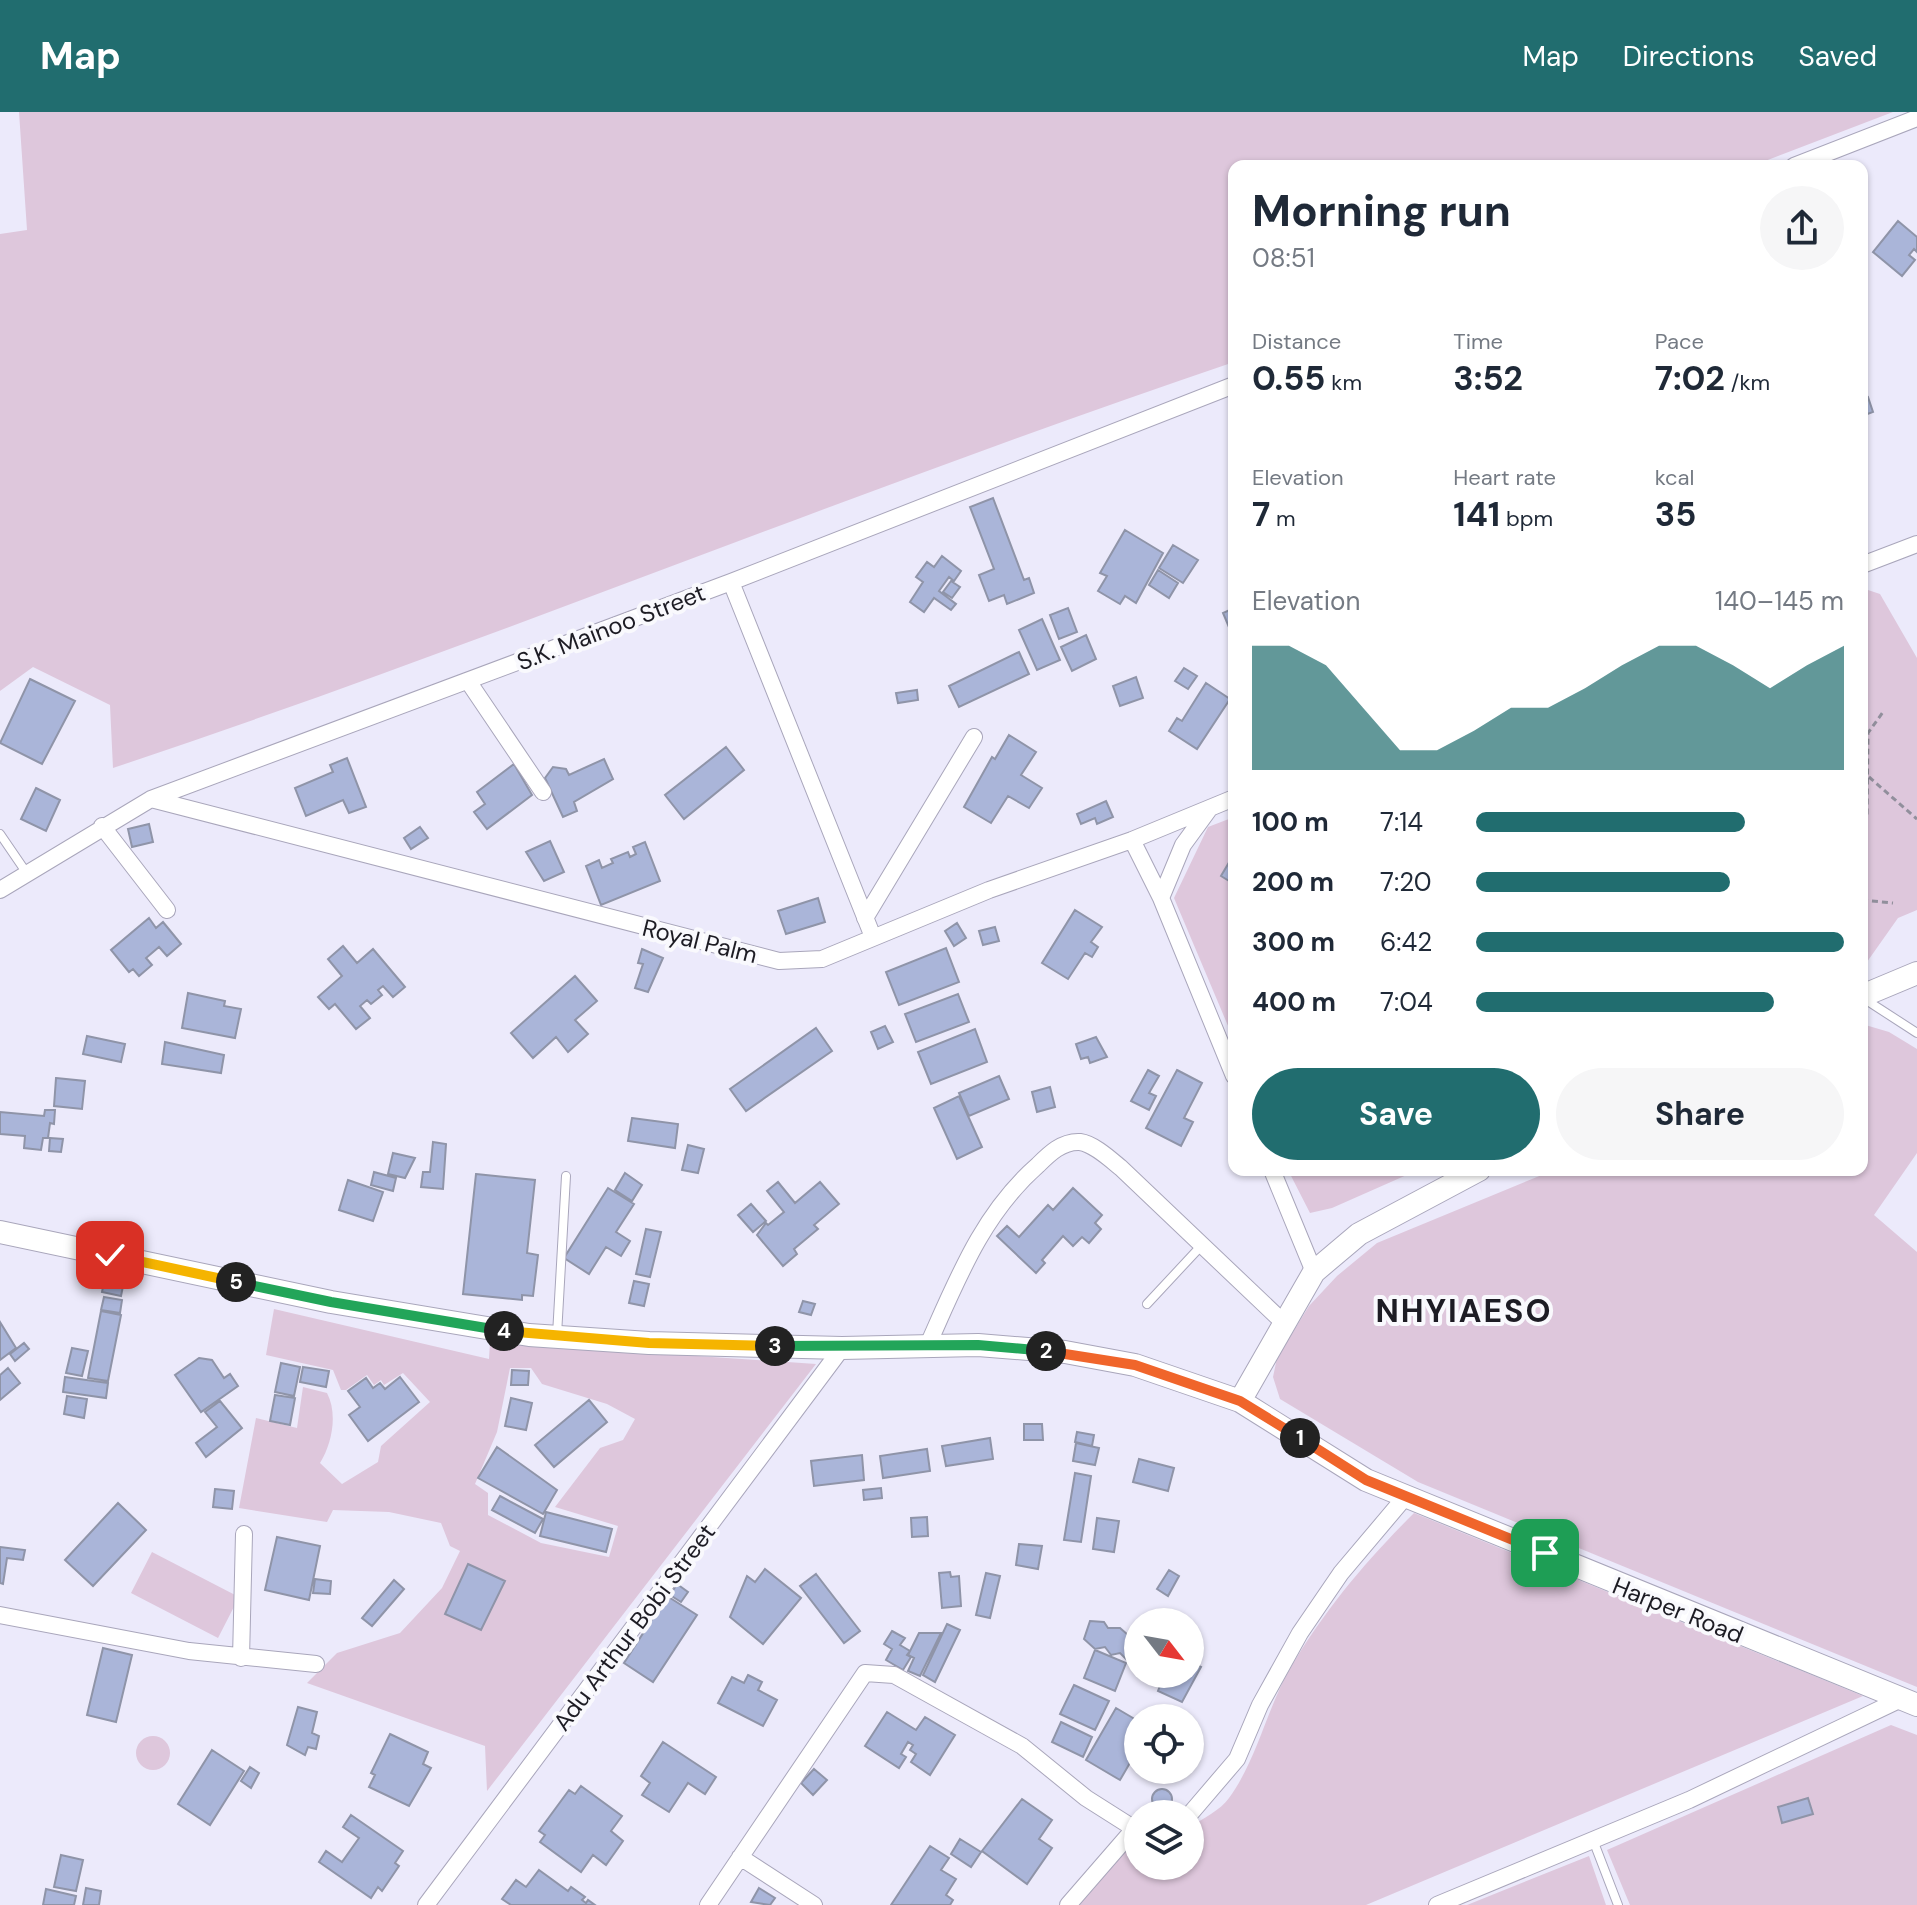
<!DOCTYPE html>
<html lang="en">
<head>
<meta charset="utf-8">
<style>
	:root { --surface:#fff; --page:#f6f6f7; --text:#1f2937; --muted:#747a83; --accent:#216d6f }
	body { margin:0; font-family:"DM Sans",sans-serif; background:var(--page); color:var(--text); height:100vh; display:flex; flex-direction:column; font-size:30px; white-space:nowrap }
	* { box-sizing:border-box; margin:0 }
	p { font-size:26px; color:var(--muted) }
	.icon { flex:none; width:44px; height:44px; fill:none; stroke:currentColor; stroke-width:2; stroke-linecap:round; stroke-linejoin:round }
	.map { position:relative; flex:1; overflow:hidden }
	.panel { position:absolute; left:1228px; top:48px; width:640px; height:1016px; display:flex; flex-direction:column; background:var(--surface); border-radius:16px; box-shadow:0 2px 6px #0004 }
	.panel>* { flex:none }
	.needle { width:52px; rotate:121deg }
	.fabs { position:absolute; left:1124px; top:1496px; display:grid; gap:16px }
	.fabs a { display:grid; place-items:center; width:80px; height:80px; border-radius:50%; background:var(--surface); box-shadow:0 2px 6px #0004; font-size:40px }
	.pin { position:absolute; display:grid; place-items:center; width:68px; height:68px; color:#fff; margin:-34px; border-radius:16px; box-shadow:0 4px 12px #0006 }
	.km { position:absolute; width:40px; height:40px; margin:-20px; border-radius:50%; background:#222; color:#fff; font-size:22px; line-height:40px; text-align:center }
	.round { display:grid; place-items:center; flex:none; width:84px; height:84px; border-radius:42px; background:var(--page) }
	.overview { display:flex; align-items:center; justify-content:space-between; height:136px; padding:0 24px }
	h1 { font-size:44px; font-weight:700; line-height:60px }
	.figures { display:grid; grid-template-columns:repeat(3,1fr); gap:12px; height:136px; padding:8px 24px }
	.figures div { display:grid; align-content:center }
	.figures b { font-size:34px; font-weight:700 }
	.figures small { font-size:22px; font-weight:400 }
	.figures p { font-size:22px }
	.chart { height:224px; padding:16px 24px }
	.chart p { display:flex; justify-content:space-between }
	.chart svg { width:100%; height:144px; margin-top:8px; fill:var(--accent); opacity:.7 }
	.button { display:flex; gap:16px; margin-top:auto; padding:16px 24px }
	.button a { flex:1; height:92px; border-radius:48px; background:var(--accent); color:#fff; font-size:32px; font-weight:700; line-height:92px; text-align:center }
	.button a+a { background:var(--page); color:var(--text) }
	ul { padding:0 24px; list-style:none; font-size:26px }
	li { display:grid; grid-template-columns:128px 96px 1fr; align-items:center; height:60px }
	li i { height:20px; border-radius:10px; background:var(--accent) }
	header { display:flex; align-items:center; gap:48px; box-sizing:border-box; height:112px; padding:0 40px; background:var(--accent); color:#fff }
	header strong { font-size:38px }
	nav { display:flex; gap:44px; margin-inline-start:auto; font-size:28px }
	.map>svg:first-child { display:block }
</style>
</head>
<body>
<header>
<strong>Map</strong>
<nav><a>Map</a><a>Directions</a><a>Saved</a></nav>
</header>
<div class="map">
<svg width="1917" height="1793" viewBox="0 0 1917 1793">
	<rect width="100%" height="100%" fill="#eceafb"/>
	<path fill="#dec7dc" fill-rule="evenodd" d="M19,0H1893L1752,54H1234V250C858,377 490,530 113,656L110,593L33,555L0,579V122L27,118Z
		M1862,476L1880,482L1917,546V798L1898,806L1862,857Z
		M1234,705V928L1174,786L1208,715Z
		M1862,912L1889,920L1917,937V1041L1874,1103L1917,1140V1575L1418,1370L1280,1287L1273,1265L1277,1246L1309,1194L1337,1164L1377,1131L1554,1058H1862Z
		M1288,1058H1418L1332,1096L1310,1101Z
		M274,1197L489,1247L490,1230L816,1252L487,1679L485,1634L307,1571L337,1541L400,1521L442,1476L460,1439L450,1434L441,1411L389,1400L333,1398L327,1410L239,1396L256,1306L297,1316L303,1275L327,1281C338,1302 332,1332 320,1351L342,1372L378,1350L381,1334L430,1290L403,1261L384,1273L381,1268L374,1273L367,1263L346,1278H341L333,1258L266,1243ZM510,1256H531L542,1272L607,1292L635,1307L623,1328L600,1336L555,1395L618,1414L609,1445L541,1431L488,1403V1381L475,1372L497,1320Z
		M1414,1401L1863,1584L1366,1793H1065L1113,1740H1138V1754H1190V1715C1202,1707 1221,1698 1229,1686C1258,1646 1267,1595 1292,1553C1328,1494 1365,1450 1414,1401Z
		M152,1440L239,1485L218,1526L131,1481Z
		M1891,1613L1917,1623V1793H1630L1607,1738Z
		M136 1641a17 17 0 1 1 34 0a17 17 0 1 1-34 0Z
		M1589,1744L1606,1793H1467Z"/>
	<path fill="#aab5d9" stroke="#8f94a8" stroke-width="2" d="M1898,109L1917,125V140L1914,137L1909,143L1915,148L1902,164L1873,140Z
		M1868,285L1873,300L1862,304V287Z
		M993,386L1024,468L1029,466L1034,481L1007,492L1004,483L989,489L979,463L994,457L970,395Z
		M1125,418L1163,441L1136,491L1125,484L1120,492L1098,479L1107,464L1100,461Z
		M1173,433L1198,448L1183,471L1159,456Z
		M942,444L961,459L954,469L949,465L939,479L956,492L951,498L934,486L924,500L910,490L923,470L916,465L927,450L934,455Z
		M1158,458L1178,471L1169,486L1149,473Z
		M951,469L960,475L952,486L943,480Z
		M1068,496L1077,520L1059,527L1050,503Z
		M1234,496V519L1231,520L1223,501Z
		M1042,507L1060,548L1037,558L1019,518Z
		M1086,523L1096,547L1072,559L1061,535Z
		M1019,540L1029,562L959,595L949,574Z
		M1184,556L1197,564L1188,577L1175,569Z
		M1136,565L1143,586L1120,594L1113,574Z
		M30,567L75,589L42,652L0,631Z
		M1206,571L1230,587L1197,637L1169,619L1177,606L1182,609Z
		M917,578L918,588L898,591L896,581Z
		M1009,623L1036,640L1021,663L1042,676L1029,696L1008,684L991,711L964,695L992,645L995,647Z
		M726,635L744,658L684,707L665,683Z
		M347,646L366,695L349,701L343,688L306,704L295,676L333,660L330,653Z
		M604,647L613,667L574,690L577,699L563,705L545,666L553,655L566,657L569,663Z
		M514,652L532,683L487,717L474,700L485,692L477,680Z
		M36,676L60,688L46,719L21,707Z
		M1106,689L1113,705L1097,712L1095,706L1081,712L1077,702Z
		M149,712L153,730L132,735L128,717Z
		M420,715L428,726L411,737L404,726Z
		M550,729L564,760L544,769L526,740Z
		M645,730L660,769L601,793L586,754L599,748L602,756L613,751L611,747L628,740L630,745L636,742L633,735Z
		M1234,742V772L1221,764Z
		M818,786L825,810L786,822L778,799Z
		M1075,798L1102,815L1091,830L1098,835L1092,845L1085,841L1068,867L1042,851Z
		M149,806L156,816L163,810L181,832L167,844L159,835L146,846L152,853L139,864L133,857L129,860L111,838Z
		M957,811L966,826L954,834L945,819Z
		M995,815L999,829L983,833L979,819Z
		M343,834L357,851L373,837L405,875L393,885L383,874L378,878L382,883L371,892L367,888L360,894L370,906L356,917L335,892L329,897L318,885L342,864L328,847Z
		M946,836L959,870L899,893L886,860Z
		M642,837L663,846L648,880L635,876L643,852L638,851Z
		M575,864L597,889L575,908L588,922L568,940L556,925L533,946L511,921Z
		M188,881L225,889L224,894L241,897L235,926L182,916Z
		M958,882L969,910L916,930L905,902Z
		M885,914L893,930L878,937L871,920Z
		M816,916L832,939L746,999L730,977Z
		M975,917L987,950L931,972L918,940Z
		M87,924L125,932L121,950L83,942Z
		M1096,925L1107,945L1090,951L1088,945L1081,947L1076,932Z
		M165,930L224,943L221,961L162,952Z
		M1148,958L1159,964L1149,981L1156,984L1149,998L1131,989Z
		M1177,958L1202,971L1184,1006L1193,1010L1181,1034L1146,1016Z
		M999,964L1009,987L969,1004L959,981Z
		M56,966L85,969L82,997L54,994Z
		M1050,975L1055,995L1037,1000L1032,980Z
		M959,984L982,1035L957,1047L934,996Z
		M45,998H55L54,1012L50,1011L48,1026H43L41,1038L24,1036L25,1024L0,1022V1000L44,1004Z
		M632,1006L678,1012L675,1036L628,1029Z
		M50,1026L63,1027L61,1040L49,1039Z
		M433,1030L446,1032L443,1077L421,1075L423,1060H430Z
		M688,1033L704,1037L698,1061L682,1058Z
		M393,1041L415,1046L405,1066L388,1062Z
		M374,1060L396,1066L393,1079L371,1073Z
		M625,1061L642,1073L632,1089L615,1078Z
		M476,1062L535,1068L527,1141L538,1143L533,1184L522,1183V1188L463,1182Z
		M348,1068L383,1080L373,1109L339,1098Z
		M778,1070L795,1091L820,1070L839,1092L814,1113L818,1117L794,1137L797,1142L783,1154L757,1123L766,1111L768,1113L784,1100L767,1079Z
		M608,1076L634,1092L616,1120L630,1129L621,1144L606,1135L589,1162L564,1146Z
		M1073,1076L1102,1103L1095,1111L1101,1117L1089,1131L1082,1125L1073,1134L1063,1124L1042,1148L1045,1151L1036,1161L997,1124L1007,1114L1019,1125L1048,1093L1053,1098Z
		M751,1092L766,1109L753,1120L738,1103Z
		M646,1117L661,1120L650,1165L636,1162Z
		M105,1165L124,1169L121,1184L102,1180Z
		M634,1169L649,1172L644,1194L629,1191Z
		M104,1185L122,1188L120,1201L101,1198Z
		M803,1189L815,1192L811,1203L799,1200Z
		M101,1199L121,1203L108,1269L88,1266Z
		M0,1210L16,1236L0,1248Z
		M24,1231L29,1237L15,1249L10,1242Z
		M72,1236L88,1239L82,1264L66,1261Z
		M199,1246L212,1248L224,1266L230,1262L238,1274L201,1300L175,1263Z
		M281,1251L300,1255L294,1284L275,1280Z
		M303,1255L329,1259L326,1275L300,1270Z
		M8,1256L20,1271L0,1288V1263Z
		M512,1258L529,1259L528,1273H511Z
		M65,1265L108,1271L106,1286L63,1280Z
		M400,1265L419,1290L368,1329L349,1303L360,1295L348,1279L366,1266L373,1276L380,1271L385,1277Z
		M275,1283L295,1286L290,1313L270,1309Z
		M67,1284L87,1287L84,1306L64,1302Z
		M511,1286L532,1291L526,1318L505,1314Z
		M589,1288L607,1310L554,1355L535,1333Z
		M220,1289L242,1316L206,1345L196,1331L217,1315L205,1300Z
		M1024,1312H1042L1043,1328H1024Z
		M1077,1320L1094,1323L1092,1334L1075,1330Z
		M990,1326L993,1347L946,1354L942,1334Z
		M1076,1331L1099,1336L1095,1353L1073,1349Z
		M497,1335L557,1378L543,1402L478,1366Z
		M927,1337L930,1359L883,1366L880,1344Z
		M862,1343L864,1368L814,1374L811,1349Z
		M1139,1347L1174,1356L1168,1379L1133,1370Z
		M1075,1361L1091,1364L1081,1430L1064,1428Z
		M881,1376L882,1386L864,1388L863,1378Z
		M215,1377L234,1379L232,1397L213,1395Z
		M500,1384L543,1407L535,1421L492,1398Z
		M118,1391L146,1418L93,1474L65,1448Z
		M546,1400L612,1417L606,1440L540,1424Z
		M927,1405L928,1424L912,1425L911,1406Z
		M1097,1406L1119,1409L1114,1440L1093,1437Z
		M277,1425L320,1434L309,1488L265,1478Z
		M1019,1432L1042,1434L1038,1457L1016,1453Z
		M0,1435L25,1438L23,1448L7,1446L3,1472L0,1471Z
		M468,1452L505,1469L481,1518L445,1502Z
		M765,1457L801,1486L763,1532L730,1505L747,1464L755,1470Z
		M1169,1458L1179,1464L1168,1484L1157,1477Z
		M950,1460L951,1465L959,1464L961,1494L942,1496L939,1461Z
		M986,1461L1000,1464L990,1506L976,1503Z
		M816,1462L860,1519L844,1531L800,1474Z
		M315,1467L331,1469L330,1482L313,1481Z
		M394,1468L404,1477L372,1514L362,1506Z
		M677,1472L688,1480L681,1490L670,1483Z
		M667,1484L697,1503L653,1570L624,1551Z
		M1090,1509L1104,1510L1108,1516H1120L1128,1523L1137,1522V1547L1128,1549L1120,1541L1111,1543L1105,1535L1095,1537L1084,1527Z
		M947,1512L960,1518L935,1570L923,1563Z
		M892,1519L905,1526L900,1533L910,1539L907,1543L911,1545L903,1558L886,1548L892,1537L884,1532Z
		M919,1521H941L920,1564L908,1559L914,1546L908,1543Z
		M103,1536L132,1543L116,1610L87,1603Z
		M1095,1538L1126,1551L1115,1579L1084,1566Z
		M1190,1550L1201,1555L1182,1590L1158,1579L1161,1571L1141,1562H1190Z
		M748,1563L762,1570L758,1578L777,1588L763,1614L718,1591L732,1565L744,1571Z
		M1074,1573L1109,1589L1095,1618L1060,1602Z
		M298,1595L317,1600L312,1621L319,1624L316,1637L308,1635L305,1643L287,1633Z
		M1116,1596L1138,1609V1637L1120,1668L1086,1648Z
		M887,1600L916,1618L925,1605L955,1623L930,1663L911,1650L916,1642L910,1638L913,1633L908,1630L901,1642L906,1645L899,1656L865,1634Z
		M1061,1610L1092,1625L1083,1645L1052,1630Z
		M390,1622L428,1640L423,1652L431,1656L409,1694L369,1675L375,1663L371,1661Z
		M663,1630L716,1665L705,1682L688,1671L669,1700L642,1683L650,1671L641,1664Z
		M212,1638L244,1659L210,1713L178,1692Z
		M250,1655L259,1661L251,1676L241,1669Z
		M814,1657L827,1668L813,1683L801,1671Z
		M581,1674L622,1704L611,1719L623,1729L606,1753L593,1743L581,1760L540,1730L545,1723L539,1719L569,1678L575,1682Z
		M1152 1687a10 10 0 1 1 20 0a10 10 0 1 1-20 0Z
		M1808,1686L1813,1702L1782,1711L1778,1695Z
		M1022,1687L1052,1708L1039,1727L1052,1736L1027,1772L982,1739Z
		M351,1703L403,1739L395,1751L399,1754L382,1779L378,1775L371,1786L319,1750L326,1739L342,1750L359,1726L343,1715Z
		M960,1727L981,1740L971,1755L951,1742Z
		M930,1734L949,1746L941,1758L956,1767L946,1783L953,1788L950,1793H891Z
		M61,1743L83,1748L76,1779L54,1775Z
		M539,1758L568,1779L571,1775L585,1785L582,1788L586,1791L588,1788L595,1793H511L502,1787L516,1768L526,1775Z
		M86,1776L101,1779L99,1793H83Z
		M759,1776L775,1786L770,1793L751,1790Z
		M46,1777L76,1784L74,1793H43Z"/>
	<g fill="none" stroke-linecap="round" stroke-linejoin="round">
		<g stroke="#a9a6bb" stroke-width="10">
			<path id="service" d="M0,722L26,760
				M1863,886L1917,921
				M1147,1192L1202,1133
				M557,1223L566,1064
				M1593,1728L1618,1793"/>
		</g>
		<g stroke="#a9a6bb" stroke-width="18">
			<path id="minor" d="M1794,54L1917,6
				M1862,453L1917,432
				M731,470L873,825
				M468,569L543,680
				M151,687L779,849L822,847L989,778L1132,728L1234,686
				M102,714L167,798
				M1132,728L1161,786L1234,964
				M0,778L151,687L731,470L1234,273
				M1161,786L1183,733L1210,696
				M865,806L974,625
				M1272,1058L1314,1160
				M927,1235C957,1168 982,1102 1038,1053C1049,1042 1062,1029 1080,1030C1094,1032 1110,1047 1121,1056L1285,1212
				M0,1503L189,1539L316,1552
				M241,1546L244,1422
				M1190,1702L1237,1647L1260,1593L1300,1521L1341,1461L1406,1384
				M740,1745L814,1793
				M426,1793L842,1236
				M708,1793L865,1561L894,1563L1022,1634L1086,1686L1138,1719
				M1068,1793L1134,1717
				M1437,1793L1689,1688L1901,1587"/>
		</g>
		<g stroke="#a9a6bb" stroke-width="24">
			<path id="secondary" d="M1862,884L1917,861
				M0,1120L331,1190L529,1223L649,1231L842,1236L978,1233L1065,1240L1135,1253L1240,1289L1366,1368L1917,1593
				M1240,1289L1314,1160L1359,1122L1479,1058"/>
		</g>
		<path stroke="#918f9c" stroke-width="3" stroke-dasharray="6 4" stroke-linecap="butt" d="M1869,665L1917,707
			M1862,711L1867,704L1868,621L1883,600
			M1862,788L1893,791"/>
		<use href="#service" stroke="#fff" stroke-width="8"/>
		<use href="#minor" stroke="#fff" stroke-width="16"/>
		<use href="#secondary" stroke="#fff" stroke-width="22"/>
	</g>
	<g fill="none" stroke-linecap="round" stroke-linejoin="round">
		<g stroke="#fff" stroke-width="16">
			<path id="split-1" d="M1300,1326L1366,1368L1545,1441"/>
		</g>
		<g stroke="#fff" stroke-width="16">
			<path id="split-2" d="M1046,1239L1135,1253L1240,1289L1300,1326"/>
		</g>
		<g stroke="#fff" stroke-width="16">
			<path id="split-3" d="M775,1234L978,1233L1046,1239"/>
		</g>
		<g stroke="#fff" stroke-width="16">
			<path id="split-4" d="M504,1219L649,1231L775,1234"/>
		</g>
		<g stroke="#fff" stroke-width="16">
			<path id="split-5" d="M236,1170L331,1190L504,1219"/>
		</g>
		<g stroke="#fff" stroke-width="16">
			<path id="split-6" d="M110,1143L236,1170"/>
		</g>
		<use href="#split-1" stroke="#f0652b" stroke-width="10"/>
		<use href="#split-2" stroke="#f0652b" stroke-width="10"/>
		<use href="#split-3" stroke="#22a559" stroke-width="10"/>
		<use href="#split-4" stroke="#f5b400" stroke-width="10"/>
		<use href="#split-5" stroke="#22a559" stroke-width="10"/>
		<use href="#split-6" stroke="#f5b400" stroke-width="10"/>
	</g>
	<g text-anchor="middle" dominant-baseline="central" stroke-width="8" stroke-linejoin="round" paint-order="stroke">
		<g font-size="24" fill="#1d1c24" stroke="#f9f9fd">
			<text transform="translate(611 515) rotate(-21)">S.K. Mainoo Street</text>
			<text transform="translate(700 829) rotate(14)">Royal Palm</text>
			<text transform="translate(1678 1498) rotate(22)">Harper Road</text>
			<text transform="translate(634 1515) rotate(-53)">Adu Arthur Bobi Street</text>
		</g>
		<g font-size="32" font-weight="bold" letter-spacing="2" fill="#1d1c24" stroke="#f9f9fd">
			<text x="1464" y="1199">NHYIAESO</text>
		</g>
	</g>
</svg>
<div class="fabs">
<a><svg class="needle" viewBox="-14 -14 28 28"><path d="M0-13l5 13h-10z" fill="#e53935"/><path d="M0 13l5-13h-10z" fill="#747a83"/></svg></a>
<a><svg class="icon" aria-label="locate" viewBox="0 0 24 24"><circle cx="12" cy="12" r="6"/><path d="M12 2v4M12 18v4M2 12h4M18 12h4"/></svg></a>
<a><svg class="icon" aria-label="layers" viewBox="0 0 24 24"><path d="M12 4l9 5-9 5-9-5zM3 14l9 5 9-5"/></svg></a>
</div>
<div class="pin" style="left:1545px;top:1441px;background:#1e9e55"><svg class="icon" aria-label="arrive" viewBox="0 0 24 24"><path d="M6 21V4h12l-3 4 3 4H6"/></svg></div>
<div class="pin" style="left:110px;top:1143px;background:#d93025"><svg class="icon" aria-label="check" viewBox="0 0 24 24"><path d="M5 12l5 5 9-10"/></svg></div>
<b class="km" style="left:1300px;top:1326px">1</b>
<b class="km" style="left:1046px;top:1239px">2</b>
<b class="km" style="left:775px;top:1234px">3</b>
<b class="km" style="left:504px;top:1219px">4</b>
<b class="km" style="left:236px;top:1170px">5</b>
<section class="panel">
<div class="overview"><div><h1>Morning run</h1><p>08:51</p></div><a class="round"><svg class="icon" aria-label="share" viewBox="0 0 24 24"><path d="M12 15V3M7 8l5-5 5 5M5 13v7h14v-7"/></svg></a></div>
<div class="figures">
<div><p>Distance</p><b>0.55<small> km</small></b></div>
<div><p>Time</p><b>3:52</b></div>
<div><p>Pace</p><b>7:02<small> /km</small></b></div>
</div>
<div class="figures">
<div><p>Elevation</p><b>7<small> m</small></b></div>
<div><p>Heart rate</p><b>141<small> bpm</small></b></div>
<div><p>kcal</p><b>35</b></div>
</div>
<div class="chart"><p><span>Elevation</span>140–145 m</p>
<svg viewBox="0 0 160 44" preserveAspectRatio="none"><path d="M0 44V6L10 6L20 12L30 25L40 38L50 38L60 32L70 25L80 25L90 19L100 12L110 6L120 6L130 12L140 19L150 12L160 6V44z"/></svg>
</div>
<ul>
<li><b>100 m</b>7:14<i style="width:73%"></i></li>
<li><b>200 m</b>7:20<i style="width:69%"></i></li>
<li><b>300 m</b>6:42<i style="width:100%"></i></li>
<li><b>400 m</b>7:04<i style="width:81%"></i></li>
</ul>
<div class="button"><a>Save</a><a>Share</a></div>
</section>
</div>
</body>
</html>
